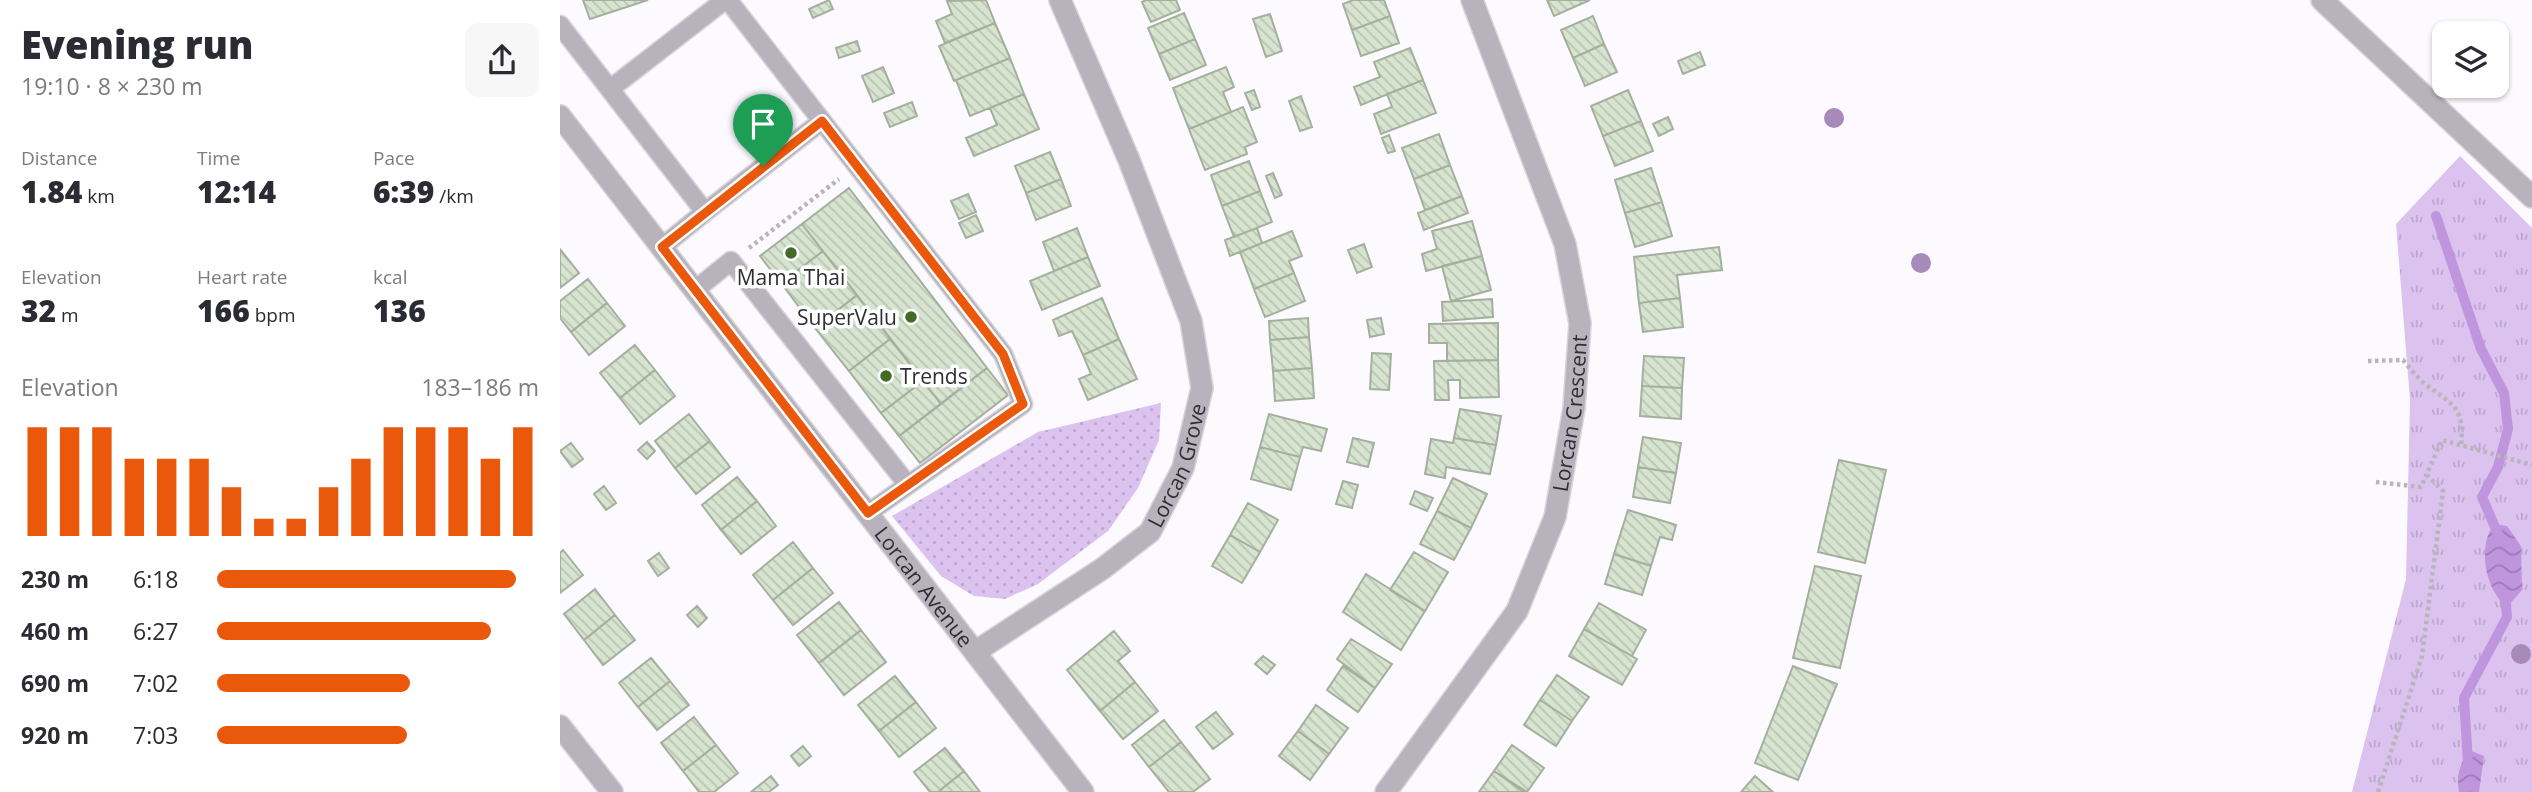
<!DOCTYPE html>
<html lang="en">
<head>
<meta charset="utf-8">
<style>
	:root { --surface:#fff; --page:#f7f7f7; --text:#2b2b33; --muted:#7c7c81; --accent:#ea580c }
	body { margin:0; font-family:"Open Sans",sans-serif; background:var(--page); color:var(--text); height:100vh; display:flex; flex-direction:column; font-size:26px; white-space:nowrap }
	* { box-sizing:border-box; margin:0 }
	p { font-size:23px; color:var(--muted) }
	.icon { flex:none; width:38px; height:38px; fill:none; stroke:currentColor; stroke-width:2; stroke-linecap:round; stroke-linejoin:round }
	.map { position:relative; flex:1; overflow:hidden }
	.sheet { display:flex; flex-direction:column; background:var(--surface); width:560px }
	.sheet>* { flex:none }
	.fabs { position:absolute; left:1872px; top:21px; display:grid; gap:14px }
	.fabs a { display:grid; place-items:center; width:77px; height:77px; border-radius:14px; background:var(--surface); box-shadow:0 2px 5px #0004; font-size:35px }
	.pin { position:absolute; display:grid; place-items:center; width:60px; height:60px; color:#fff; margin:-72px -30px; border-radius:50% 50% 50% 0; rotate:-45deg; box-shadow:0 0 7px #0007 }
	.pin .icon { rotate:45deg }
	.round { display:grid; place-items:center; flex:none; width:74px; height:74px; border-radius:14px; background:var(--page) }
	.head { display:flex; align-items:center; justify-content:space-between; height:119px; padding:0 21px }
	h1 { font-size:38px; font-weight:800; line-height:52px }
	.figures { display:grid; grid-template-columns:repeat(3,1fr); gap:10px; height:119px; padding:7px 21px }
	.figures div { display:grid; align-content:center }
	.figures b { font-size:30px; font-weight:800 }
	.figures small { font-size:19px; font-weight:400 }
	.figures p { font-size:19px }
	.chart { height:196px; padding:14px 21px }
	.chart p { display:flex; justify-content:space-between }
	.chart svg { width:100%; height:126px; margin-top:7px; stroke:var(--accent); stroke-width:6 }
	ul { padding:0 21px; list-style:none; font-size:23px }
	li { display:grid; grid-template-columns:112px 84px 1fr; align-items:center; height:52px }
	li i { height:18px; border-radius:9px; background:var(--accent) }
	main { display:flex; flex:1; min-height:0 }
	.map>svg:first-child { display:block }
</style>
</head>
<body>
<main>
<section class="sheet">
<div class="head"><div><h1>Evening run</h1><p>19:10 · 8 × 230 m</p></div><a class="round"><svg class="icon" aria-label="share" viewBox="0 0 24 24"><path d="M12 15V3M7 8l5-5 5 5M5 13v7h14v-7"/></svg></a></div>
<div class="figures">
<div><p>Distance</p><b>1.84<small> km</small></b></div>
<div><p>Time</p><b>12:14</b></div>
<div><p>Pace</p><b>6:39<small> /km</small></b></div>
</div>
<div class="figures">
<div><p>Elevation</p><b>32<small> m</small></b></div>
<div><p>Heart rate</p><b>166<small> bpm</small></b></div>
<div><p>kcal</p><b>136</b></div>
</div>
<div class="chart"><p><span>Elevation</span>183–186 m</p>
<svg viewBox="0 0 160 44" preserveAspectRatio="none"><path d="M5 44V6M15 44V6M25 44V6M35 44V17M45 44V17M55 44V17M65 44V27M75 44V38M85 44V38M95 44V27M105 44V17M115 44V6M125 44V6M135 44V6M145 44V17M155 44V6"/></svg>
</div>
<ul>
<li><b>230 m</b>6:18<i style="width:93%"></i></li>
<li><b>460 m</b>6:27<i style="width:85%"></i></li>
<li><b>690 m</b>7:02<i style="width:60%"></i></li>
<li><b>920 m</b>7:03<i style="width:59%"></i></li>
</ul>
</section>
<div class="map">
<svg width="1972" height="792" viewBox="0 0 1972 792">
	<defs>
		<pattern id="grass-dots" width="8" height="8" patternUnits="userSpaceOnUse" patternTransform="scale(1.75)"><rect width="8" height="8" fill="#dbc2ef"/><path d="M2 2h.1M6 6h.1" fill="none" stroke="#bca7ce" stroke-width="1.8" stroke-linecap="round"/></pattern>
		<pattern id="park-tufts" width="24" height="20" patternUnits="userSpaceOnUse" patternTransform="scale(1.75)"><rect width="24" height="20" fill="#dbc2ef"/><path d="M3 7l-1-3M5 7V3M7 7l1-3M15 17l-1-3M17 17v-4M19 17l1-3" fill="none" stroke="#bca7ce"/></pattern>
		<pattern id="water-waves" width="16" height="10" patternUnits="userSpaceOnUse" patternTransform="scale(1.75)"><rect width="16" height="10" fill="#bf95de"/><path d="M0 5q4-4 8 0t8 0" fill="none" stroke="#9c7ab5"/></pattern>
		<pattern id="building-back-hatch" width="6" height="6" patternUnits="userSpaceOnUse" patternTransform="scale(1.75)"><rect width="6" height="6" fill="#d7e4d0"/><path d="M-1 5l2 2M0 0l6 6M5-1l2 2" fill="none" stroke="#b9c4b3"/></pattern>
	</defs>
	<rect width="100%" height="100%" fill="#fcfafe"/>
	<path fill="url(#grass-dots)" d="M601,403L599,440L578,488L548,531L478,584L445,599L414,596L381,576L332,516L478,432Z"/>
	<path fill="url(#park-tufts)" d="M1900,156L1972,228V792H1792L1846,579L1850,400L1836,224Z"/>
	<path fill="url(#water-waves)" d="M1934,524L1947,526L1961,546L1962,590L1947,607C1925,589 1917,547 1934,524Z
		M1909,750L1924,756L1919,792H1899C1896,776 1900,763 1909,750Z"/>
	<g fill="none" stroke-linecap="round" stroke-linejoin="round">
		<path stroke="#bf95de" stroke-width="10" d="M1876,216L1921,349L1944,393L1948,429L1938,467L1922,497L1938,534
			M1908,763L1904,698L1947,617L1945,594"/>
	</g>
	<path fill="url(#building-back-hatch)" stroke="#a4b09d" stroke-width="2" d="M23,0H88L30,19Z
		M269,0L273,9L253,18L249,9Z
		M426,0L435,23L385,43L376,21L392,14L387,1Z
		M586,0H616L620,10L591,22L582,2Z
		M793,0H824L830,16L792,30L783,4Z
		M987,0H1030L994,16Z
		M624,13L635,39L599,54L588,28Z
		M710,14L722,51L706,57L693,19Z
		M830,16L839,43L801,56L792,30Z
		M1033,16L1044,44L1013,58L1001,30Z
		M435,23L450,58L394,81L379,46Z
		M635,39L646,65L610,80L599,54Z
		M297,41L300,51L279,58L276,48Z
		M1044,44L1057,72L1025,86L1013,58Z
		M850,48L863,80L801,105L794,87L820,77L814,62Z
		M1140,52L1145,65L1123,74L1118,61Z
		M450,58L464,94L410,116L396,80Z
		M323,67L334,93L313,102L302,76Z
		M666,67L674,87L663,92L671,112L629,129L613,88Z
		M863,80L876,113L821,134L814,114L832,107L827,94Z
		M694,90L700,107L692,110L685,93Z
		M1068,90L1081,121L1043,136L1031,106Z
		M464,94L479,129L414,156L406,138L437,125L430,108Z
		M741,96L752,127L740,131L729,101Z
		M352,102L357,116L330,127L324,113Z
		M683,107L697,142L685,147L687,154L645,170L629,129Z
		M1108,117L1113,129L1099,136L1093,124Z
		M1081,121L1093,151L1055,166L1043,136Z
		M879,134L890,165L854,179L842,148Z
		M829,135L835,151L828,153L822,138Z
		M490,152L501,179L466,193L455,166Z
		M689,161L700,191L662,206L651,175Z
		M890,165L902,196L865,210L854,179Z
		M1091,168L1102,202L1065,213L1055,180Z
		M713,173L722,195L715,198L706,176Z
		M501,179L511,206L476,220L466,193Z
		M289,188L427,368L381,404L242,224Z
		M700,191L712,222L674,237L662,206Z
		M408,194L416,212L399,219L391,201Z
		M902,196L908,213L864,230L858,213Z
		M1102,202L1112,236L1075,247L1065,213Z
		M416,215L423,231L406,238L399,223Z
		M912,221L922,256L866,271L862,254L877,249L872,231Z
		M242,224L263,251L221,283L200,256Z
		M517,228L528,257L494,271L483,242Z
		M697,228L702,243L670,256L665,240Z
		M732,231L742,256L729,261L734,273L694,289L680,252Z
		M804,244L812,267L797,273L788,250Z
		M1159,247L1162,270L1117,275L1120,298L1079,303L1074,257Z
		M0,249L19,273L0,288Z
		M263,251L297,295L255,328L221,283Z
		M922,256L931,290L891,301L882,266Z
		M528,257L540,286L482,310L470,281Z
		M734,273L745,301L705,317L694,289Z
		M28,279L47,303L11,332L0,318V301Z
		M297,295L330,339L289,371L255,328Z
		M542,298L559,339L523,355L512,331L499,336L493,320Z
		M1120,298L1123,327L1083,332L1079,303Z
		M932,299L933,317L883,321L882,302Z
		M47,303L65,326L29,355L11,332Z
		M748,318L749,337L710,340L709,321Z
		M821,318L824,334L810,337L807,320Z
		M938,323V360L887,361V343H869V324Z
		M749,337L752,368L713,371L710,340Z
		M330,339L363,381L321,413L289,371Z
		M559,339L577,379L528,400L519,379L531,374L523,355Z
		M75,345L95,370L60,398L40,373Z
		M812,353L831,354L829,390L810,389Z
		M1084,356L1124,358L1122,388L1082,386Z
		M938,360L939,397L900,398V380H888L889,400H875L874,361Z
		M427,368L448,395L360,463L339,436Z
		M752,368L754,398L715,401L713,371Z
		M95,370L115,396L80,424L60,398Z
		M363,381L381,404L339,436L321,413Z
		M1082,386L1122,388L1121,419L1080,416Z
		M900,409L941,416L936,445L894,438Z
		M129,414L150,441L115,468L95,441Z
		M709,414L767,429L761,451L743,447L740,457L700,447Z
		M1083,437L1121,443L1116,473L1078,467Z
		M793,438L814,443L808,467L787,462Z
		M894,438L936,445L930,474L886,467L885,478L865,474L871,439L893,443Z
		M150,441L170,467L136,494L115,468Z
		M87,442L95,451L87,459L78,450Z
		M11,443L23,459L12,467L0,451Z
		M700,447L740,457L731,490L691,479Z
		M1279,460L1326,470L1305,563L1258,552Z
		M1078,467L1116,473L1110,503L1073,497Z
		M177,477L197,501L161,530L142,505Z
		M893,478L927,494L911,528L877,511Z
		M783,481L798,485L792,508L776,504Z
		M44,486L56,503L46,510L34,494Z
		M855,491L873,498L867,511L850,504Z
		M197,501L216,526L181,554L161,530Z
		M688,503L718,520L700,552L670,535Z
		M1068,510L1116,525L1112,540L1100,537L1091,566L1054,554Z
		M877,511L911,528L894,560L860,544Z
		M670,535L700,552L682,583L652,566Z
		M233,542L253,568L213,600L193,575Z
		M3,550L23,575L0,593V553Z
		M854,552L888,572L865,611L830,590Z
		M99,553L109,568L98,576L88,561Z
		M1054,554L1091,566L1082,595L1045,584Z
		M1255,566L1301,576L1280,668L1233,658Z
		M253,568L273,593L233,625L213,600Z
		M806,574L865,611L841,650L783,612Z
		M35,589L55,615L24,640L4,614Z
		M279,602L301,630L259,663L237,635Z
		M1039,603L1086,630L1072,656L1024,629Z
		M137,606L147,618L138,627L127,615Z
		M55,615L75,640L43,665L24,640Z
		M1024,629L1077,659L1062,685L1009,656Z
		M301,630L326,662L284,695L259,663Z
		M554,631L570,651L558,661L575,682L540,711L507,670Z
		M791,639L832,664L815,688L777,659Z
		M703,656L715,665L707,674L695,664Z
		M91,658L110,681L78,707L59,683Z
		M783,666L815,688L798,712L767,690Z
		M1233,666L1277,684L1238,780L1195,763Z
		M997,675L1029,697L1012,721L980,700Z
		M335,676L356,702L319,731L298,705Z
		M110,681L129,705L97,730L78,707Z
		M575,682L598,711L563,739L540,711Z
		M980,700L1012,721L996,746L964,725Z
		M356,702L376,728L339,757L319,731Z
		M756,705L788,728L769,754L738,731Z
		M656,712L673,734L653,749L636,727Z
		M134,717L156,745L123,771L101,743Z
		M604,720L621,742L589,767L572,745Z
		M738,731L769,754L750,780L719,756Z
		M621,742L650,779L633,792H609L589,767Z
		M156,745L178,773L154,792H139L123,771Z
		M952,745L984,768L967,792L934,771Z
		M243,746L251,756L239,766L231,756Z
		M385,748L404,771L378,792H370L354,772Z
		M404,771L420,792H378Z
		M934,771L964,792H919Z
		M211,776L218,785L209,792H191Z
		M1195,776L1213,792H1181Z"/>
	<g fill="none" stroke-linecap="round" stroke-linejoin="round">
		<g stroke="#d7d5da" stroke-width="21">
			<path id="service" d="M0,25L145,212L262,121L168,0
				M50,89L165,0
				M262,121L443,354L463,404L308,513
				M102,247L145,212
				M135,290L171,261L348,485"/>
		</g>
		<g stroke="#d7d5da" stroke-width="24">
			<g id="minor">
				<path d="M1762,0L1972,197"/>
				<path id="s1" d="M415,652L542,569L590,532L623,468L642,388L631,321L569,160L500,0"/>
				<path d="M0,726L52,792"/>
				<path id="s2" d="M826,792L957,611L995,517L1014,408L1020,323L1005,244L912,0"/>
			</g>
		</g>
		<g stroke="#d7d5da" stroke-width="24">
			<g id="tertiary">
				<path id="s3" d="M0,116L523,792"/>
			</g>
		</g>
		<path stroke="#b8b6bb" stroke-width="4.5" stroke-dasharray="3.5 3.5" stroke-linecap="butt" d="M189,248L279,179
			M1808,361L1843,360C1850,368 1857,378 1865,384C1892,404 1905,407 1901,445
			M1816,482L1861,487L1882,440L1972,465
			M1818,792L1862,656L1883,491L1867,475"/>
		<use href="#service" stroke="#b7b2bb" stroke-width="18"/>
		<use href="#minor" stroke="#b7b2bb" stroke-width="21"/>
		<use href="#tertiary" stroke="#b7b2bb" stroke-width="21"/>
	</g>
	<g fill="#a789ba">
		<circle cx="1274" cy="118" r="10"/>
		<circle cx="1361" cy="263" r="10"/>
		<circle cx="1961" cy="654" r="10"/>
	</g>
	<g fill="none" stroke-linecap="round" stroke-linejoin="round">
		<g stroke="#fff" stroke-width="14">
			<path id="route" d="M262,121L443,354L463,404L308,513L102,247Z"/>
		</g>
		<use href="#route" stroke="#ea580c" stroke-width="9"/>
	</g>
	<g fill="#446b26" stroke="#fff" stroke-width="2.5">
		<circle cx="231" cy="253" r="7"/>
		<circle cx="351" cy="317" r="7"/>
		<circle cx="326" cy="376" r="7"/>
	</g>
	<g text-anchor="middle" dominant-baseline="central" stroke-width="7" stroke-linejoin="round" paint-order="stroke">
		<g font-size="21" fill="#302c34" stroke="#fff">
			<text x="231" y="277">Mama Thai</text>
			<text x="337" y="317" text-anchor="end">SuperValu</text>
			<text x="340" y="376" text-anchor="start">Trends</text>
		</g>
		<g font-size="21" fill="#302c34" stroke="#fff">
			<text stroke="none"><textPath href="#s2" startOffset="430">Lorcan Crescent</textPath></text>
			<text stroke="none"><textPath href="#s1" startOffset="285">Lorcan Grove</textPath></text>
			<text stroke="none"><textPath href="#s3" startOffset="595">Lorcan Avenue</textPath></text>
		</g>
	</g>
</svg>
<div class="fabs">
<a><svg class="icon" aria-label="layers" viewBox="0 0 24 24"><path d="M12 4l9 5-9 5-9-5zM3 14l9 5 9-5"/></svg></a>
</div>
<div class="pin" style="left:203px;top:166px;background:#1e9e55"><svg class="icon" aria-label="arrive" viewBox="0 0 24 24"><path d="M6 21V4h12l-3 4 3 4H6"/></svg></div>
</div>
</main>
</body>
</html>
